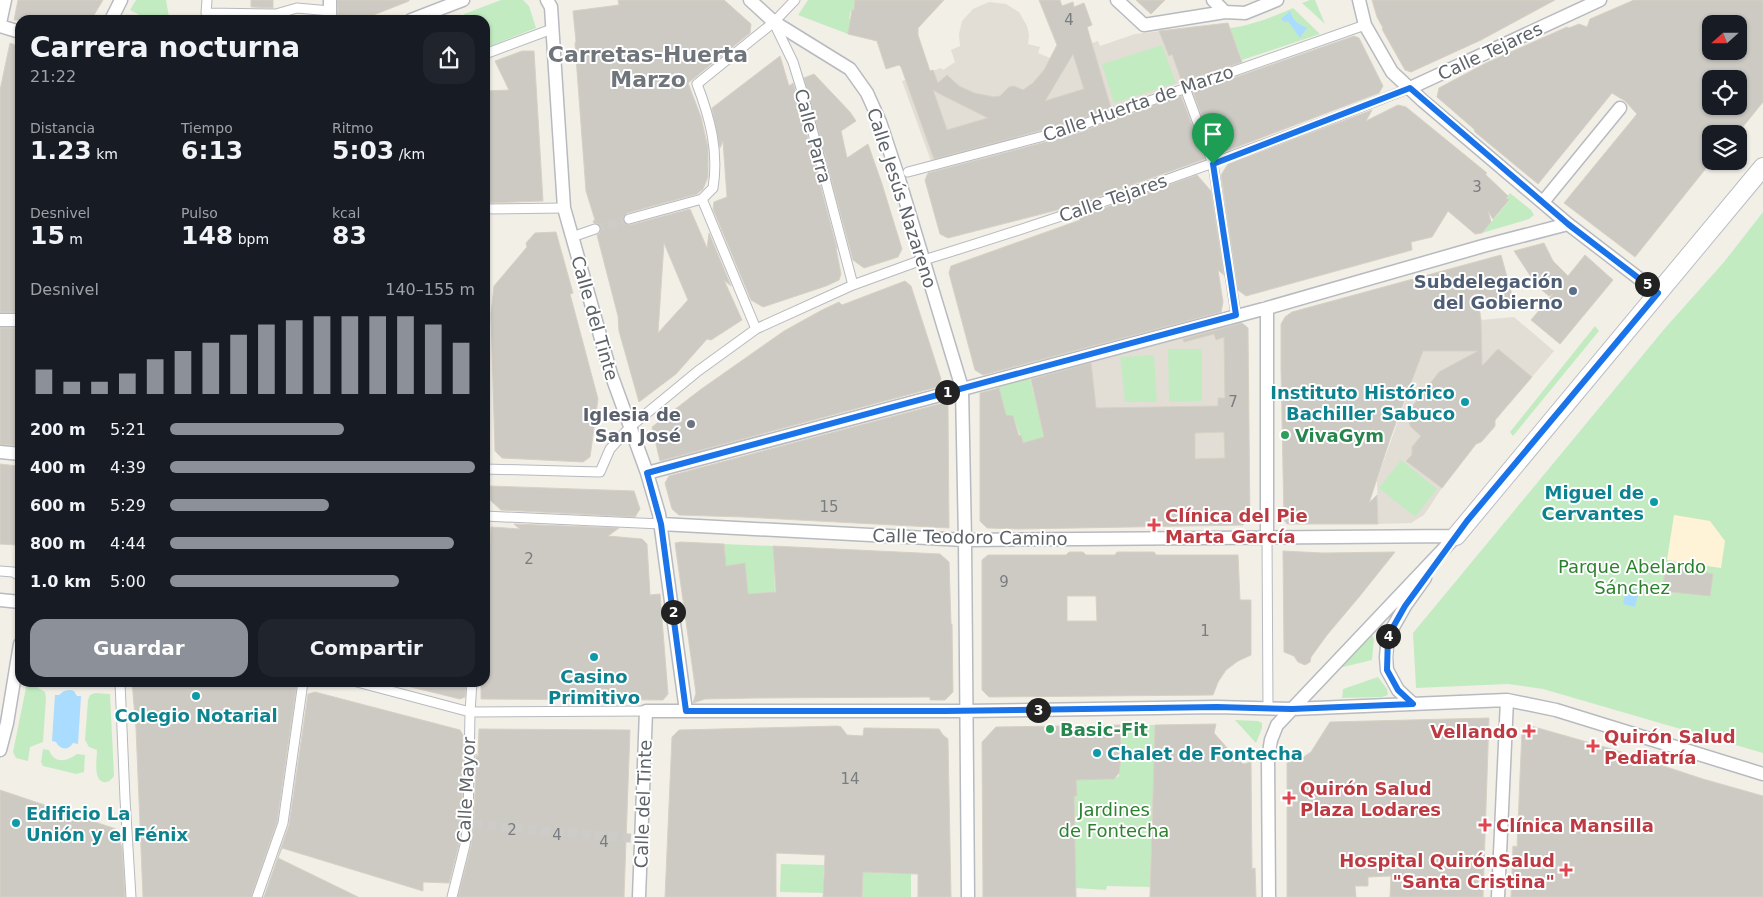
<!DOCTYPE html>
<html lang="es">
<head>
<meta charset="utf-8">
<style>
	:root { --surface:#171b24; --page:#20242c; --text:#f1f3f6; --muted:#9ea1a6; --accent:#8c9099 }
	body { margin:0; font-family:"DejaVu Sans",sans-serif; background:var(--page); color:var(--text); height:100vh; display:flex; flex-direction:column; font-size:19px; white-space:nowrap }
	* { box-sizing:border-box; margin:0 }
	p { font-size:16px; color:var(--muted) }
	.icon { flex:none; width:28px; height:28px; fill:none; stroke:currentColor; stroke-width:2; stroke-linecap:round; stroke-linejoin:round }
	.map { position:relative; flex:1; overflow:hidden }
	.drawer { position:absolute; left:15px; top:15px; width:475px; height:672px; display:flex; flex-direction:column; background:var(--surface); border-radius:15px; box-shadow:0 1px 4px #0004 }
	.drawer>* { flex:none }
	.needle { width:32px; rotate:249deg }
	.buttons { position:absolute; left:1702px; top:15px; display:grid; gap:10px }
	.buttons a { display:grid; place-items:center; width:45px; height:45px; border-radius:10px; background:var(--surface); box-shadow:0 1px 4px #0004; font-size:25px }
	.pin { position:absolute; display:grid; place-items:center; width:42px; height:42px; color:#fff; margin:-51px -21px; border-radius:50% 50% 50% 0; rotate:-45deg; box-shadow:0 0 5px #0007 }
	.pin .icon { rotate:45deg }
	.km { position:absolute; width:25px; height:25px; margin:-12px; border-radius:50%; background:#222; color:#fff; font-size:14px; line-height:25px; text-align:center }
	.round { display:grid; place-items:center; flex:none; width:52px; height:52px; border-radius:15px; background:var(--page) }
	.summary { display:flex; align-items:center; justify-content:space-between; height:85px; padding:0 15px }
	h1 { font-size:28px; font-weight:700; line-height:38px }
	.stats { display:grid; grid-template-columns:repeat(3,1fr); gap:8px; height:85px; padding:5px 15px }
	.stats div { display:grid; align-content:center }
	.stats b { font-size:25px; font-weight:700 }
	.stats small { font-size:14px; font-weight:400 }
	.stats p { font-size:14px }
	.chart { height:140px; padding:10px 15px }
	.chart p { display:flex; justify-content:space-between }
	.chart svg { width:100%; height:90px; margin-top:5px; stroke:var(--accent); stroke-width:6 }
	.button { display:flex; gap:10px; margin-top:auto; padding:10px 15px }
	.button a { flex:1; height:58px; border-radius:15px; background:var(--accent); color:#fff; font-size:20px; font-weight:700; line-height:58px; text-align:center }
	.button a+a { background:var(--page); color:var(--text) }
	ul { padding:0 15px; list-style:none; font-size:16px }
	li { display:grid; grid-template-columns:80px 60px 1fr; align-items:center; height:38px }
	li i { height:12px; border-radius:6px; background:var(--accent) }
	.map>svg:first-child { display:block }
</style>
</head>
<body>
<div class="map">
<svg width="1763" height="897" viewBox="0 0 1763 897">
	<rect width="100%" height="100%" fill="#f2efe7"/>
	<path fill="#e2ded6" d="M989,2L1006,4L1019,12L1027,26L1029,35L1028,44L1040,47L1038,53L1050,58L1098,41L1100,46L1135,34L1228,23L1242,60L1070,124L931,161L902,81L941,68L943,70L955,62L951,50L960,46L959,34L962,21L973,9Z
		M1514,317L1554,351L1494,422L1495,427L1482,442H1478L1442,488L1424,515L1411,523L1378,524L1377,480L1430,331L1481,320Z
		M1240,322L1248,328L1250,518L1243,525L1205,526V501L1015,445L1044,437L1079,432L1071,367L1227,323Z"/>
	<path fill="#c3ebc2" d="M136,0H166L169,17L149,20L130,10Z
		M501,0H523L529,6L536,28L485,48V20H466L464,14Z
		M808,0H855L854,10H851L849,19H851L848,34L798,15Z
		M1310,0H1315L1325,24L1302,3Z
		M1293,8L1320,34L1242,60L1230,28C1253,25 1272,17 1293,8Z
		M1162,45L1176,83L1114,103L1102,64Z
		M1510,193L1531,210L1534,215L1529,219L1482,233L1509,201L1506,198Z
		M1763,212V753L1543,689L1508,684L1416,688L1413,633L1666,327L1724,262Z
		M1595,326L1599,331L1513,436L1510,432Z
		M1168,349H1202V401L1169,402Z
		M1154,355L1157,402H1125L1120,357Z
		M1030,378L1044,437L1023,443L1013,416L1006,415L998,387Z
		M1401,460L1437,489L1415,517L1379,488Z
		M724,544L773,546L775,592L748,594L745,563L725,566Z
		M1372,635L1374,639L1372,660L1339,668L1368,637Z
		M1378,677L1387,689L1388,695L1382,697L1342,698L1343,689Z
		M27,683H39L38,688L45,692L46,698L43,742L30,747L28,761L16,758L13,752Z
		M95,693L110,694L114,776C111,780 108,783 103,782C93,779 97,759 97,750L89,747L85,740L88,700L90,695Z
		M1235,720L1258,721L1262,723V728L1256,743Z
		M1120,725H1155L1150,887L1107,886L1106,890L1075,888L1074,796L1077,795L1076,780L1113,779L1119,776Z
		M43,749L49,750C54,764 67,762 77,754L85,755L84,772L76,774L43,766L41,762Z
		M781,864L824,865L823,893L780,892Z
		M863,872L911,874V897H862Z"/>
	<path fill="#fef3d6" d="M1674,515L1710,521L1725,541L1721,568L1667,560Z"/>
	<path fill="#aadcff" d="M1290,11C1294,23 1298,23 1307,28L1300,38L1288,21L1284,22L1281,19Z
		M1627,587L1639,590L1635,607L1623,604Z
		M70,690L74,691L77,696H81L78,744L73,743C68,751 60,750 56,742L52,741L55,695H59L64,691Z"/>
	<path fill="#cdcac4" stroke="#d7d1c4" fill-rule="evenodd" d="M18,0H103L91,20H14Z
		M251,0H273V8L251,7Z
		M338,0H409V1L361,20H338Z
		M618,0H724L751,24L750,33L688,83L701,117L708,148V177L703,189L697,194L627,213L623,218L624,223L630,225L690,209L707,248L709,233L731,286L724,280L742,320L711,340L707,339L676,374L639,402L619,331L618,316L597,235L600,233L601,227L599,224L594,223L593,221L595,220L586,191L575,44L576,41L573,11L619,5ZM664,243L688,300L658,333Z
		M855,0H944L918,28V35L930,71L933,70L938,83L947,75L959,86L974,93L994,97L1000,96L1009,87L1014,86L1023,90L1033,83L1044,70L1057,45L1039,0H1060L1062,6L1073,2L1074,7L1084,3L1092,25L1087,27L1111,108L1068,123L934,159L901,67L899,65L886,69L877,41L848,34L852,10H854ZM1073,54L1084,89L1045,101ZM933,90L942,95L988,118L947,130Z
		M1136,0H1165L1151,14Z
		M1372,0H1555L1481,40L1411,72L1405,70L1382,29L1383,28L1377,17Z
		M1634,0H1763V102L1737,134H1711V162L1635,257L1564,203L1637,114L1625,101L1612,93L1538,184L1475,132L1474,129L1437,97L1439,88L1486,63L1567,27L1569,28L1579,24L1587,27L1590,19ZM1711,24H1739V51H1711ZM1711,79H1739V106H1711Z
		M1228,23L1242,62L1182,82L1172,54L1169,56L1159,31Z
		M1354,36L1359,38L1383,86L1379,93L1216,155L1193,92Z
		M10,43L20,47V312H0V90Z
		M522,51H534L543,201L487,203L485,91L509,90L495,61Z
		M780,56L789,86L793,83L796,93L837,249L836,248L841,274L839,280L826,286L763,307L751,300L713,209L714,202L727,197L723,141L720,148L712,108Z
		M814,74L850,112L856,121L841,131L847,158L868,144L882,184L902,249L898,257L864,268L853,260L804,78Z
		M1181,96L1205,159L1069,207L948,238L940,234L925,180L928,173L1072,135Z
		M1398,105L1406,107L1487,173L1485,174L1508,196L1506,198L1509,200L1493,219L1488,211L1491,222L1482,233L1475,234L1448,211L1432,237L1411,242L1412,250L1246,296L1238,290L1221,175L1228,164L1372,110L1366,121Z
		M1197,175L1211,191L1224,275L1218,270L1223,302L1221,312L983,375L975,370L949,273L951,266L1080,220L1079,217Z
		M556,232L573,293L570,294L598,399L590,457L583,462L502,458L495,451L491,314L494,286L527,247L526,243L535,233Z
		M1544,243L1553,261L1568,276L1585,255L1613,280L1560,344L1531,320L1553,294L1549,296L1537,286L1514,251Z
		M1501,255L1516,310L1496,308L1478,299L1481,320L1482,366L1498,349L1532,377L1495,420V426L1481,442L1476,444L1442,488L1406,461L1412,455V447L1421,436L1410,426L1408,412L1439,372L1478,351H1423L1391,436L1369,503L1377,495L1378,524H1287L1284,520L1281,368V324L1285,317L1292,312Z
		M905,281L911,286L941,379L937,387L660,461L652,427L700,390L784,331L822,310L839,302L842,305Z
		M1242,323L1248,328L1249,430L1250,518L1243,525L1019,529L987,528L980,521V393L999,388L1006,415L1013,416L1019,436L1021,435L1023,443L1044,437L1031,379L1091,363L1096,408L1218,406V398H1225L1224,337L1216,340L1214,334L1184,342L1183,339ZM1224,432L1225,458L1195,459V433Z
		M0,328H20V446L0,444Z
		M947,402L948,403L949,528L743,517L679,515L672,509L665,483L669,476Z
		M0,464L18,466L16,482H20V515L16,545L0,544Z
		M490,486L634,491L640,509L635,517L501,510L490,500Z
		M514,524L619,528L608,536L642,539L647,544L650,595L660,594L668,694L663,700L481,699V684L478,686V682H485V612H487L491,527L520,529Z
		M681,542L724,544L726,566L745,563L748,594L776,592L773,546L940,554L949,562L951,624H952L953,692L945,700H930V697L756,698L705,699L693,703L696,693L675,543Z
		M1283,551L1323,553L1395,552L1359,597L1327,635L1311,657L1310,662L1305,665L1298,662L1294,656L1284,652Z
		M1069,552H1083L1086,555H1115L1117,552H1154L1156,555H1238L1240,600H1251V655L1238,661L1226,670L1218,682L1213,695L989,697L982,690V560L988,555H1066ZM1067,596H1096L1097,621H1067Z
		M1666,566L1713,574L1710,596L1662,591Z
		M132,682H297L277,822L251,897H143L136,728Z
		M412,682H466L465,697L460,699L411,687Z
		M315,692L460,730L463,735L462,823L459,844L449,883L423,882V891L282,848L278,858L358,897H264L289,825L308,694Z
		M1489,718L1483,897H1390L1391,876L1368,877V886H1355L1356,897H1287V763L1302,758L1311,752L1330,722Z
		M1216,724L1214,733L1228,749L1243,764L1251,762L1252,869L1255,868L1256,897H1150L1155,725Z
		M1120,725L1121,758L1119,773L1114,779L1076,780L1077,796H1074L1076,897H983L982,742L996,727Z
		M838,726L841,727L847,735L863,736L864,728L939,729L943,735L948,739L951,897H918V874L863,872L862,897H823L825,855L776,853V897H665L672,737L679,730Z
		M1531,726L1615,750L1703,779L1763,796V897H1511L1513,846L1517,847L1522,730Z
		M479,729L630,730L624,897H458L471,846L474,824L476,754L478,757Z
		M0,790L116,829L122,848L125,897H0Z"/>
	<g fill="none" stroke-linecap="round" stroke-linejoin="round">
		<path stroke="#cdccc8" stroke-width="9" stroke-dasharray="9 4.5" stroke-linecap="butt" d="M595,229L629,219
			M474,824L558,832L641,839"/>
		<g stroke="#b7babf" stroke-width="11">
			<path id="pedestrian" d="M207,0L206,13L276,14L297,8L330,11
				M774,23L793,62L802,91L853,285
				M485,54L552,29
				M1185,88L1213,164L1236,315
				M908,172L1070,129L1365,25
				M702,199L756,329
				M485,209L564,208
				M629,219L702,199L713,188C719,151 710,118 697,84L774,22L795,0
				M572,237L595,229
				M927,259C1091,209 1251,151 1410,88
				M485,469L600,472L610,449L630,427L698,371L756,329L853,285L919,261
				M485,516L661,524
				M1267,538L1268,708
				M0,571L13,572L20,576
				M120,682L125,799L131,897
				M357,682L470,712L646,711
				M257,897L283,823L303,682
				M452,897L465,845L468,823L470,712L472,682"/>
		</g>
		<g stroke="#b7babf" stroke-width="15">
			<path id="minor" d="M547,0L551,7L564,208L611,374L647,473L659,514L686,711
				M750,0L774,22L850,69L867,93L880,122L898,176L962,388L965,540L968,897
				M1117,0L1144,25L1225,12L1245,13L1277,0
				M1213,0L1225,12
				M1359,0L1365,25L1392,72L1423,101L1568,224L1658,293
				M111,20L121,0
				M330,20V0
				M411,20L463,0
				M0,23L5,0
				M0,26L20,32
				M1410,88L1600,0
				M1543,202L1620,108
				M0,320H20
				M0,452L20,454
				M647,473L1267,308L1483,246L1568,224
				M661,524L965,540L1456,536
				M1267,538V308
				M0,600L20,602
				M1413,704L1398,690L1387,670L1386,657L1388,636L1405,606L1425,578
				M0,750L7,723L20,644
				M639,897L646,711H966L1217,707L1292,709L1507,700L1556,710L1763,774
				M1269,897L1268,759L1271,740L1277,725L1456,536
				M1498,897L1507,700"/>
		</g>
		<g stroke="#babec4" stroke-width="20">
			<path id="secondary" d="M1456,536L1763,167"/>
		</g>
		<use href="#pedestrian" stroke="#fff" stroke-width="9"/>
		<use href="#minor" stroke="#fff" stroke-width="12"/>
		<use href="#secondary" stroke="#fff" stroke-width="18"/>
	</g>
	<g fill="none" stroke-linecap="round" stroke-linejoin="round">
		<g stroke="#fff" stroke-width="10">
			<path id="route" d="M1410,88L1568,224L1658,293L1467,521L1405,606L1388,636L1387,670L1398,690L1413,704L1292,709L1217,707L944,711H686L661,524L647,473L1236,315L1213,164Z"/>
		</g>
		<use href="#route" stroke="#1a73e8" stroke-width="6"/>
	</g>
	<circle fill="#5c6f8a" stroke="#fff" stroke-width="2" cx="1573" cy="291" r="5"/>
	<g fill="#0f9aa8" stroke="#fff" stroke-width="2">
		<circle cx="1465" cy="402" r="5"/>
		<circle cx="1654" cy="502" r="5"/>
		<circle cx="594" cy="657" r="5"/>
		<circle cx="196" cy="696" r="5"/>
		<circle cx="1097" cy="753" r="5"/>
		<circle cx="16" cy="823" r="5"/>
	</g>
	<circle fill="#6b7280" stroke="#fff" stroke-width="2" cx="691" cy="424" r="5"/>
	<g fill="#2e9e5b" stroke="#fff" stroke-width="2">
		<circle cx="1285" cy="435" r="5"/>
		<circle cx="1050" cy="729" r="5"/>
	</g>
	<g fill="#e0444e" stroke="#fff" stroke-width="2">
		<path d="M1151.5 517.5h5v5h5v5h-5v5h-5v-5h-5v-5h5z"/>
		<path d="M1526.5 723.5h5v5h5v5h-5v5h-5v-5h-5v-5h5z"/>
		<path d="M1590.5 738.5h5v5h5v5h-5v5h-5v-5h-5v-5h5z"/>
		<path d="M1286.5 790.5h5v5h5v5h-5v5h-5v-5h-5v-5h5z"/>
		<path d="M1482.5 817.5h5v5h5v5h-5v5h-5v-5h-5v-5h5z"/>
		<path d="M1563.5 862.5h5v5h5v5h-5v5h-5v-5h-5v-5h5z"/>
	</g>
	<g text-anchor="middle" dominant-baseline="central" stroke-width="4" stroke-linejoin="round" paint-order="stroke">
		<g font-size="15" fill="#7a7d80">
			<text x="1069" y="20">4</text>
			<text x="1477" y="187">3</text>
			<text x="1233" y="402">7</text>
			<text x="829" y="507">15</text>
			<text x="529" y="559">2</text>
			<text x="1004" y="582">9</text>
			<text x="1205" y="631">1</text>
			<text x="850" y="779">14</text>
			<text x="512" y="830">2</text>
			<text x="557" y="835">4</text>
			<text x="604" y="842">4</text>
		</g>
		<g font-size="18" fill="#5e6369" stroke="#fff">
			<text transform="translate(1490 51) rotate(-25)">Calle Tejares</text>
			<text transform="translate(1138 103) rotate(-19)">Calle Huerta de Marzo</text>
			<text transform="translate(813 136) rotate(75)">Calle Parra</text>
			<text transform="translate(902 198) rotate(72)">Calle Jesús Nazareno</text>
			<text transform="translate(1113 198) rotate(-19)">Calle Tejares</text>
			<text transform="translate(595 318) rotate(74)">Calle del Tinte</text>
			<text transform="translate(970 537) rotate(1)">Calle Teodoro Camino</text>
			<text transform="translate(466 790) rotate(-87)">Calle Mayor</text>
			<text transform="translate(643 804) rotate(-88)">Calle del Tinte</text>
		</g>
		<g font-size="18" font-weight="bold" fill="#4e5e75" stroke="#fff" text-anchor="end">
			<text x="1563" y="281">Subdelegación<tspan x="1563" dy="21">del Gobierno</tspan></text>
		</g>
		<g font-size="18" font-weight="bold" fill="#0d838f" stroke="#fff" text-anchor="end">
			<text x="1455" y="392">Instituto Histórico<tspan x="1455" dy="21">Bachiller Sabuco</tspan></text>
			<text x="1644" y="492">Miguel de<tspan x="1644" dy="21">Cervantes</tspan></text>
			<text x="594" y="676" text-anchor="middle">Casino<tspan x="594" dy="21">Primitivo</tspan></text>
			<text x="196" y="715" text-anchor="middle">Colegio Notarial</text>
			<text x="1107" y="753" text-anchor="start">Chalet de Fontecha</text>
			<text x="26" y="813" text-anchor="start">Edificio La<tspan x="26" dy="21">Unión y el Fénix</tspan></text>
		</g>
		<g font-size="18" font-weight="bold" fill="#5b616d" stroke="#fff" text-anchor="end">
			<text x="681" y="414">Iglesia de<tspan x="681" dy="21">San José</tspan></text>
		</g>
		<g font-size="18" font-weight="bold" fill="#27864d" stroke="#fff" text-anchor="start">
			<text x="1295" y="435">VivaGym</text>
			<text x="1060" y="729">Basic-Fit</text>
		</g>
		<g font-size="18" font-weight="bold" fill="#be3a42" stroke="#fff" text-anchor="start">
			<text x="1165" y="515">Clínica del Pie<tspan x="1165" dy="21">Marta García</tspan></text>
			<text x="1518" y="731" text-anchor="end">Vellando</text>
			<text x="1604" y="736">Quirón Salud<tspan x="1604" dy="21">Pediatría</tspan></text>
			<text x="1300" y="788">Quirón Salud<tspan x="1300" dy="21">Plaza Lodares</tspan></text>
			<text x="1496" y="825">Clínica Mansilla</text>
			<text x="1555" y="860" text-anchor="end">Hospital QuirónSalud<tspan x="1555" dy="21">"Santa Cristina"</tspan></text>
		</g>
		<g font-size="18" fill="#2c812e" stroke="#fff">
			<text x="1632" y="566">Parque Abelardo<tspan x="1632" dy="21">Sánchez</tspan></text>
			<text x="1114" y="809">Jardines<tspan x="1114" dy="21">de Fontecha</tspan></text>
		</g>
		<g font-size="22" font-weight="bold" fill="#6f757b" stroke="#fff">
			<text x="648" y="54">Carretas-Huerta<tspan x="648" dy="25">Marzo</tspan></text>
		</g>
	</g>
</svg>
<div class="buttons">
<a><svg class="needle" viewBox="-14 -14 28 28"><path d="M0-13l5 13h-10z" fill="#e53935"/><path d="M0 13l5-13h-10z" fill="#9ea1a6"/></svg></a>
<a><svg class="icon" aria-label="locate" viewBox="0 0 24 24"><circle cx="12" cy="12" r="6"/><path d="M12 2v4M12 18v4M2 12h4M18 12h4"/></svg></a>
<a><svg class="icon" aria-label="layers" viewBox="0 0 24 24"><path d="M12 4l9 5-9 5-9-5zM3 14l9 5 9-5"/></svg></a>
</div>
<div class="pin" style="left:1213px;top:164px;background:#1e9e55"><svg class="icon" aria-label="arrive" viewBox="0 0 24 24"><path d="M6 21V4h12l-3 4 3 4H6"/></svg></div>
<b class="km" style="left:947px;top:392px">1</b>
<b class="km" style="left:673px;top:612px">2</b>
<b class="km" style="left:1038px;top:710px">3</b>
<b class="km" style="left:1388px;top:636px">4</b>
<b class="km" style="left:1647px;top:284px">5</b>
<section class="drawer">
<div class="summary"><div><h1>Carrera nocturna</h1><p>21:22</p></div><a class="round"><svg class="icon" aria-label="share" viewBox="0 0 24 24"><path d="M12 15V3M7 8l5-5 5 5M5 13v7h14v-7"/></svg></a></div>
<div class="stats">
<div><p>Distancia</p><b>1.23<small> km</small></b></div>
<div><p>Tiempo</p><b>6:13</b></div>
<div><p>Ritmo</p><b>5:03<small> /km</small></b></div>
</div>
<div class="stats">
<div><p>Desnivel</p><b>15<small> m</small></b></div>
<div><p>Pulso</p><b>148<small> bpm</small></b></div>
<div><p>kcal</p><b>83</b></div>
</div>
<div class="chart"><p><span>Desnivel</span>140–155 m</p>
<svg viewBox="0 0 160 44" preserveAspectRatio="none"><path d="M5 44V32M15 44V38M25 44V38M35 44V34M45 44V27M55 44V23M65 44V19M75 44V15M85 44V10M95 44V8M105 44V6M115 44V6M125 44V6M135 44V6M145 44V10M155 44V19"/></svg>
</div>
<ul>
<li><b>200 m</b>5:21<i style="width:57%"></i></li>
<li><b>400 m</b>4:39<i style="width:100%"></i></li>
<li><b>600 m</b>5:29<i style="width:52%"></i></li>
<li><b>800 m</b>4:44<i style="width:93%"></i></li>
<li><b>1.0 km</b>5:00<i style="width:75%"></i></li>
</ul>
<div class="button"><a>Guardar</a><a>Compartir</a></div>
</section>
</div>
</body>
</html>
